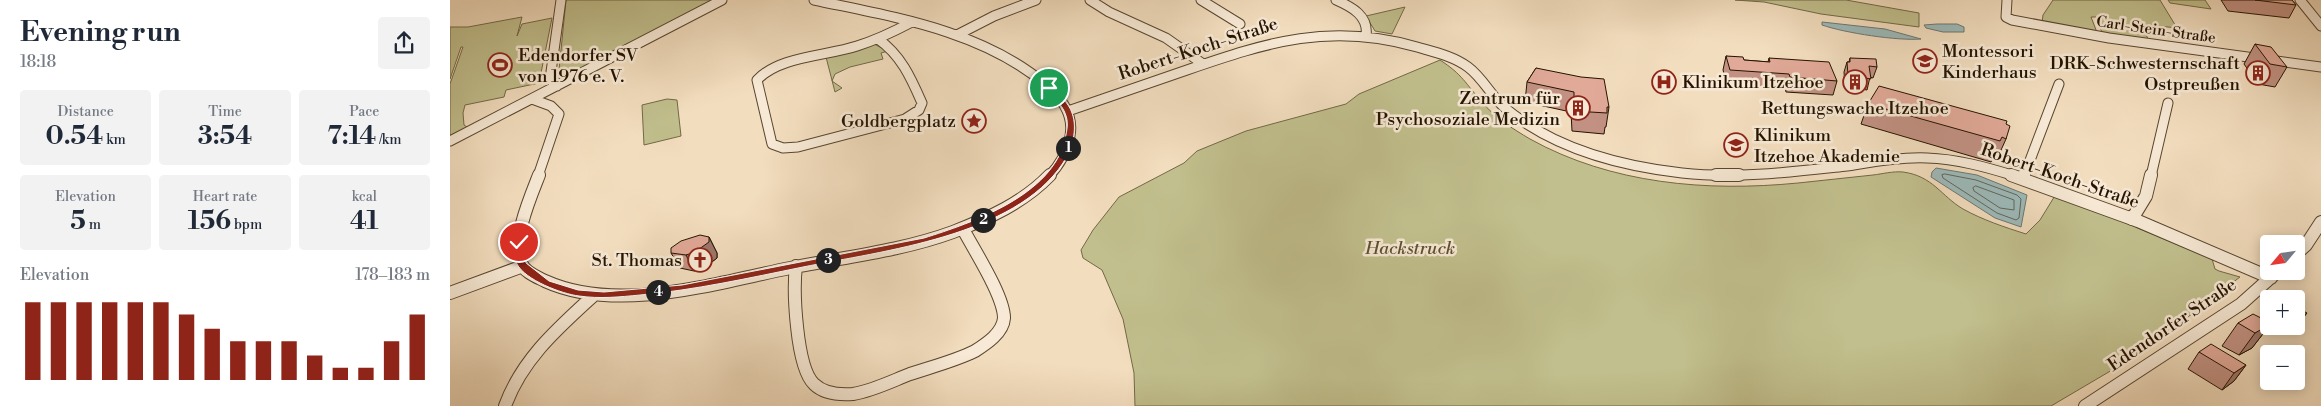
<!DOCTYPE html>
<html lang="en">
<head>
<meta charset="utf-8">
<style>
	:root { --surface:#fff; --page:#f2f2f3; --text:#1f2937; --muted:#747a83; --accent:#8f2418 }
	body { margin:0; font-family:"Libre Bodoni",serif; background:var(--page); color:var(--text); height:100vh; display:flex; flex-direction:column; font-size:19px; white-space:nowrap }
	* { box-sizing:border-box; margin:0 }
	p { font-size:16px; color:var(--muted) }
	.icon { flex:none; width:28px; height:28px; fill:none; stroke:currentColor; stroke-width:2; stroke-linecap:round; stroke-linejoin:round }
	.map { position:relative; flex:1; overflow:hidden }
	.details { display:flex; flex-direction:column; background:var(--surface); width:450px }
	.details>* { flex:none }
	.needle { width:32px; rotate:241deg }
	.fabs { position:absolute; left:1810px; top:235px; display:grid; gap:10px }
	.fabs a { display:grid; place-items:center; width:45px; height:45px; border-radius:5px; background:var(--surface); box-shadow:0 2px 12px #0003; font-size:25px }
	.pin { position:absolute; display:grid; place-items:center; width:42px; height:42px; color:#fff; margin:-21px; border:2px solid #fff; border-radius:50%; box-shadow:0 1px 5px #0007 }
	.km { position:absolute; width:25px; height:25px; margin:-12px; border-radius:50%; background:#222; color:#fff; font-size:14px; line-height:25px; text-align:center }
	.round { display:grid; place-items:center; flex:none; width:52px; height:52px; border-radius:5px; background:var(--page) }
	.headline { display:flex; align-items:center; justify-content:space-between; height:85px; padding:0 20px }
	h1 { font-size:28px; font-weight:700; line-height:38px }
	.metrics { display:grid; grid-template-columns:repeat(3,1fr); gap:8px; height:85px; padding:5px 20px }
	.metrics div { display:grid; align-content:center; border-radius:5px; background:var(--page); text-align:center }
	.metrics b { font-size:25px; font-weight:700 }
	.metrics small { font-size:14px; font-weight:400 }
	.metrics p { font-size:14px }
	.chart { height:140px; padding:10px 20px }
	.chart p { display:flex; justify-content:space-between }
	.chart svg { width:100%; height:90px; margin-top:5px; stroke:var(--accent); stroke-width:6 }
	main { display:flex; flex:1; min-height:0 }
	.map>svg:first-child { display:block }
</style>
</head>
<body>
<main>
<section class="details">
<div class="headline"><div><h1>Evening run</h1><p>18:18</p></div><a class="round"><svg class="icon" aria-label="share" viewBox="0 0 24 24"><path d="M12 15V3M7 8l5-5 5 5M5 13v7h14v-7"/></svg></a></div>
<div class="metrics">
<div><p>Distance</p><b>0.54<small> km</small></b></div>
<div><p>Time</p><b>3:54</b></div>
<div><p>Pace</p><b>7:14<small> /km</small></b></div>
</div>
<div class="metrics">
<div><p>Elevation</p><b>5<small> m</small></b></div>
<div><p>Heart rate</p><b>156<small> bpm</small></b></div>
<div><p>kcal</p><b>41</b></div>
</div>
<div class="chart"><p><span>Elevation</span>178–183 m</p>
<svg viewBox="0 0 160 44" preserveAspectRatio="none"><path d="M5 44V6M15 44V6M25 44V6M35 44V6M45 44V6M55 44V6M65 44V12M75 44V19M85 44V25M95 44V25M105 44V25M115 44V32M125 44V38M135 44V38M145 44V25M155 44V12"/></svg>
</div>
</section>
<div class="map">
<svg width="1871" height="406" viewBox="0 0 1871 406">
	<rect width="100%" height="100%" fill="#f2ddbe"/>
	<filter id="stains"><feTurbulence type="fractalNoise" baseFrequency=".004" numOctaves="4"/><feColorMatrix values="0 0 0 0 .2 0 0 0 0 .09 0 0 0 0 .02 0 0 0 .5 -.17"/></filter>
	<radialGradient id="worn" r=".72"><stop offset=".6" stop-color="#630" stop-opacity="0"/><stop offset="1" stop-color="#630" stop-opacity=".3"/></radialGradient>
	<path fill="#c1bf8d" stroke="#726946" d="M116,0H266L108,80Z
		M1285,0H1396L1469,13V27L1371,14L1314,2Z
		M1603,0H1710L1727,28L1691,24L1699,41L1653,35L1646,17H1641L1648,35L1592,23L1593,15Z
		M1718,0H1755L1761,9L1720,3Z
		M955,7L942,34L925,31L916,16Z
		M72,17L67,36L72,24L102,18L89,83L56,90L54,97L15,105L13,113L14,125L20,129L0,138V84L13,47H11L0,79V27H18Z
		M424,44L438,51L431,53L433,59L400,67L385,74L382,81L392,88L385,92L376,57Z
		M990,60C1013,75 1015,83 1032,102C1044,117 1063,129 1080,139C1161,184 1257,192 1348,183C1373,180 1398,178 1423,175C1432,174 1443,171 1453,172C1483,176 1491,196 1513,209C1533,220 1554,227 1576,234L1590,220L1606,194L1762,259L1765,269L1769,271L1790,277L1691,353L1601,406H685L684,373L673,319L652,270L633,258L631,250L643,230L669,197L734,163L747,151L796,131L896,104L909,94Z
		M217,99L227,100L231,136L194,145L192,105Z"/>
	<path fill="#9dbaba" stroke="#6d7770" d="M1372,22L1435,29L1471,39C1448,41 1395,33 1372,25Z
		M1487,24H1507L1514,27V32H1493L1476,28L1474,25Z
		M1486,168L1527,175L1577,195L1571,227L1545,218L1481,177L1482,172Z"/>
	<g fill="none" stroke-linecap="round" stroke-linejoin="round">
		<path stroke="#60665d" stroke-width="1" d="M1495,174L1526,180L1567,195L1571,199L1569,218L1566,220L1547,213L1493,178L1492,175Z
			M1526,186L1564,200V210L1550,208L1524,191L1523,188Z"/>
		<g stroke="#584630" stroke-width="11">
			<path id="minor-far1" d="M364,0C443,17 531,30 595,84C611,97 624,115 620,136C618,151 609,166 599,176
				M640,0L659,12L716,38L753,64
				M751,0L790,24
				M886,0C902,7 919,16 916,36
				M1557,0L1556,17L1562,20L1659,38L1871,67
				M1850,0L1871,26
				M507,35L544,16L586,0
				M428,39C451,55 461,78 472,103L469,110L455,119L348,147L333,148L322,144L307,80C329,56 377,56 407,46C426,40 443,32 460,23
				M107,86L100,79L111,0
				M82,99L101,106L109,114L88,176
				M618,111C658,97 697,84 737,70C818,42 881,22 967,47C984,52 1003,56 1018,67C1033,78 1041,96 1055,108C1103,148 1170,166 1232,173C1287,179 1342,172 1397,166C1423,162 1450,157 1477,158C1507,159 1536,167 1565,176
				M0,141L272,0
				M1574,176L1609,84
				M1701,176L1718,103"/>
		</g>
		<g stroke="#584630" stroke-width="14">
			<path id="minor" d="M89,175C80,198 62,239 71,263C74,272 87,277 95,281C168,314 265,283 340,268C395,257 451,251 503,232C539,218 573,203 600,175
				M1266,175H1289
				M1561,175L1688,221L1821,278
				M1573,179L1574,175
				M1682,219L1696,196L1701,175
				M1846,254L1856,245L1871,222
				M346,266C343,290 346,367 364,384C374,394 389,395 403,394C422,391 442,381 460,374C481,367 505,361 525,351C536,344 553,333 554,318C554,296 524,250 513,229
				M0,293L73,266
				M55,406C72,359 108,328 144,295
				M1635,406L1791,304L1828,271"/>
		</g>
		<use href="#minor-far1" stroke="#f7e9d5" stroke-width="9"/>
		<use href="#minor" stroke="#f7e9d5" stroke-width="12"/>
	</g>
	<path fill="#c29183" stroke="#241300" d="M1771,0H1842L1846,5L1839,18L1778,11Z
		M1805,44L1837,67L1825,87L1808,84L1794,64Z
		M1276,56L1294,60L1318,62L1319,58L1387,81L1383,95L1336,92L1335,88L1277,84L1273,70Z
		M1400,58L1427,67L1423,78L1420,77L1417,90L1395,86L1394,72L1397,62H1399Z
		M1086,68L1159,107L1156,127H1155L1154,134L1122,131L1121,112L1075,102L1077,82Z
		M1418,104L1556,124V139L1547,159L1543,158L1541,162L1411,124Z
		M259,237L267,253V258L254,268L244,271L230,268L221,253Z
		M1819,322L1818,325L1819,326L1802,348L1789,355L1772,346L1788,323Z
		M1749,352L1796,365L1784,381L1772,390L1738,369Z"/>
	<path fill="#9e766a" stroke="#241300" d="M259,237L267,253V258L254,268L244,271L236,255Z
		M1857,313L1851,321L1846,325V321L1847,320Z
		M1819,323L1817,326H1819L1802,348L1789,355L1805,333Z
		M1796,365L1784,381L1772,390L1784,373Z"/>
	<path fill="#e1a998" stroke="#241300" d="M1805,0H1842L1846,5Z
		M1805,44L1821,47L1837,67L1820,64Z
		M1276,56L1293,57L1294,60L1320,62L1319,58L1379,62L1387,81L1340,77L1339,74L1280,70Z
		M1400,58L1426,59L1427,67L1419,66L1421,79L1398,75L1397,62H1400Z
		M1086,68L1131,77L1154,79L1159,107H1157V113L1124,111V92L1077,82Z
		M1429,86L1557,121L1556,124L1560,126L1556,139L1552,137L1550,141L1418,104Z
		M250,235L259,237V242L245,252L236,255L221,253V248L231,241Z
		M1846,307L1857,313L1847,320L1846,319Z
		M1803,314L1819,322L1817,324L1819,325L1805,333L1788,323Z
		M1761,344L1796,365L1784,373L1749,352Z"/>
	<path fill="#8f2418" stroke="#fff" d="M597,86H602C608,94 619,103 622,113C628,130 622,148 613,163C565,236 433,251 353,267C299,278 245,290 190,295C169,297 150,299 129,296C112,294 75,280 67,264C64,257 65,249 65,242L72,240L76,263L99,281L128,290L154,292L232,285L474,238C522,223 603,195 615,139C617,130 619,122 615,113C612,105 603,96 597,89Z"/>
	<defs>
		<g id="school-ring" transform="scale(1.25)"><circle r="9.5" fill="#f7e9d5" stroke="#8f2418" stroke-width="1.5"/><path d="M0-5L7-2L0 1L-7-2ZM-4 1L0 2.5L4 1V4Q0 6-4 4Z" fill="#8f2418"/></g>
		<g id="stadium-ring" transform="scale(1.25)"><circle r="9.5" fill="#f7e9d5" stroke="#8f2418" stroke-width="1.5"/><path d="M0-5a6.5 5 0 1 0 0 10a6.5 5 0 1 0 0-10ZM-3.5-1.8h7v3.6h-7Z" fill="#8f2418"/></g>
		<g id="building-ring" transform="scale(1.25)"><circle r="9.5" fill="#f7e9d5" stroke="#8f2418" stroke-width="1.5"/><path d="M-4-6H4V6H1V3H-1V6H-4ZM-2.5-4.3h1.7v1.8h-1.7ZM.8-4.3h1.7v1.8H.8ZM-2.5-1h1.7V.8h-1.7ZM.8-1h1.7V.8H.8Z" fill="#8f2418"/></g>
		<g id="hospital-ring" transform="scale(1.25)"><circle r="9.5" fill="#f7e9d5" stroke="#8f2418" stroke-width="1.5"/><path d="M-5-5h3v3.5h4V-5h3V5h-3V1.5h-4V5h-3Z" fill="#8f2418"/></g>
		<g id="sight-ring" transform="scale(1.25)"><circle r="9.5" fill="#f7e9d5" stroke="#8f2418" stroke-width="1.5"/><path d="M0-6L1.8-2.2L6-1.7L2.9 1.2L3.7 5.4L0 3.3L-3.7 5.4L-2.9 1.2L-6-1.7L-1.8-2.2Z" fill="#8f2418"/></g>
		<g id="church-ring" transform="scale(1.25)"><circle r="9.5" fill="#f7e9d5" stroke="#8f2418" stroke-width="1.5"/><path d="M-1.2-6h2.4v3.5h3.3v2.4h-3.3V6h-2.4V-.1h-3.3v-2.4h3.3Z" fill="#8f2418"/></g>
	</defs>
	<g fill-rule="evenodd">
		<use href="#school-ring" x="1475" y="61"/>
		<use href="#stadium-ring" x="50" y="65"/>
		<use href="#building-ring" x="1808" y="73"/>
		<use href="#hospital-ring" x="1214" y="82"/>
		<use href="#building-ring" x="1405" y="82"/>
		<use href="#building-ring" x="1128" y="108"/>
		<use href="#sight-ring" x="524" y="121"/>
		<use href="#school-ring" x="1286" y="145"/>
		<use href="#church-ring" x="250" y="260"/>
	</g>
	<g text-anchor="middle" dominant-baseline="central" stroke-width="5" stroke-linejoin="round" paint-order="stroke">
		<g font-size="15" fill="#241300" stroke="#f7e9d5">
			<text transform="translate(1706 30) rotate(8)">Carl-Stein-Straße</text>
		</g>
		<g font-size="18" fill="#241300" stroke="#f7e9d5">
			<text transform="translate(748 49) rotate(-18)">Robert-Koch-Straße</text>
			<text transform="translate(1610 176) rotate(19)">Robert-Koch-Straße</text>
			<text transform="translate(1722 325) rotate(-34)">Edendorfer Straße</text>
		</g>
		<g font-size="18" fill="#241300" stroke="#f7e9d5" text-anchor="start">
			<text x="1492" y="51">Montessori<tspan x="1492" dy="21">Kinderhaus</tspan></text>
			<text x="68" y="55">Edendorfer SV<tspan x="68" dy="21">von 1976 e. V.</tspan></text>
			<text x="1790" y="63" text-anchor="end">DRK-Schwesternschaft<tspan x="1790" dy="21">Ostpreußen</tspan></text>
			<text x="1232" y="82">Klinikum Itzehoe</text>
			<text x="1110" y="98" text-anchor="end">Zentrum für<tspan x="1110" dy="21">Psychosoziale Medizin</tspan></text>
			<text x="1405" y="108" text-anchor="middle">Rettungswache Itzehoe</text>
			<text x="506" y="121" text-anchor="end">Goldbergplatz</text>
			<text x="1304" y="135">Klinikum<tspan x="1304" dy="21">Itzehoe Akademie</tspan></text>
			<text x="232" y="260" text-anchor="end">St. Thomas</text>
		</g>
		<g font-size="18" font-style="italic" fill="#5b4f31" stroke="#f7e9d5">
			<text x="960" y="248">Hackstruck</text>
		</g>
	</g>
	<rect width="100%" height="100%" filter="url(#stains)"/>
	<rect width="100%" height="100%" fill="url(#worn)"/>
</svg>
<div class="fabs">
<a><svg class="needle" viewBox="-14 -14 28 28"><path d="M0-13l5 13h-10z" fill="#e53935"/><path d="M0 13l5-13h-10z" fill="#747a83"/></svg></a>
<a>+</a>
<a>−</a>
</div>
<div class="pin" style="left:599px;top:88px;background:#1e9e55"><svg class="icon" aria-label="arrive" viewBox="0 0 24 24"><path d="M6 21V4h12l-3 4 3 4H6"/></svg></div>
<div class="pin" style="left:69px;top:242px;background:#d93025"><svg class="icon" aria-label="check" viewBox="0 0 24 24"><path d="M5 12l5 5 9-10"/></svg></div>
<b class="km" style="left:618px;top:148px">1</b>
<b class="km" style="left:533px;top:220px">2</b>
<b class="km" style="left:378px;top:260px">3</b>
<b class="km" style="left:208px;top:292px">4</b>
</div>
</main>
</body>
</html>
